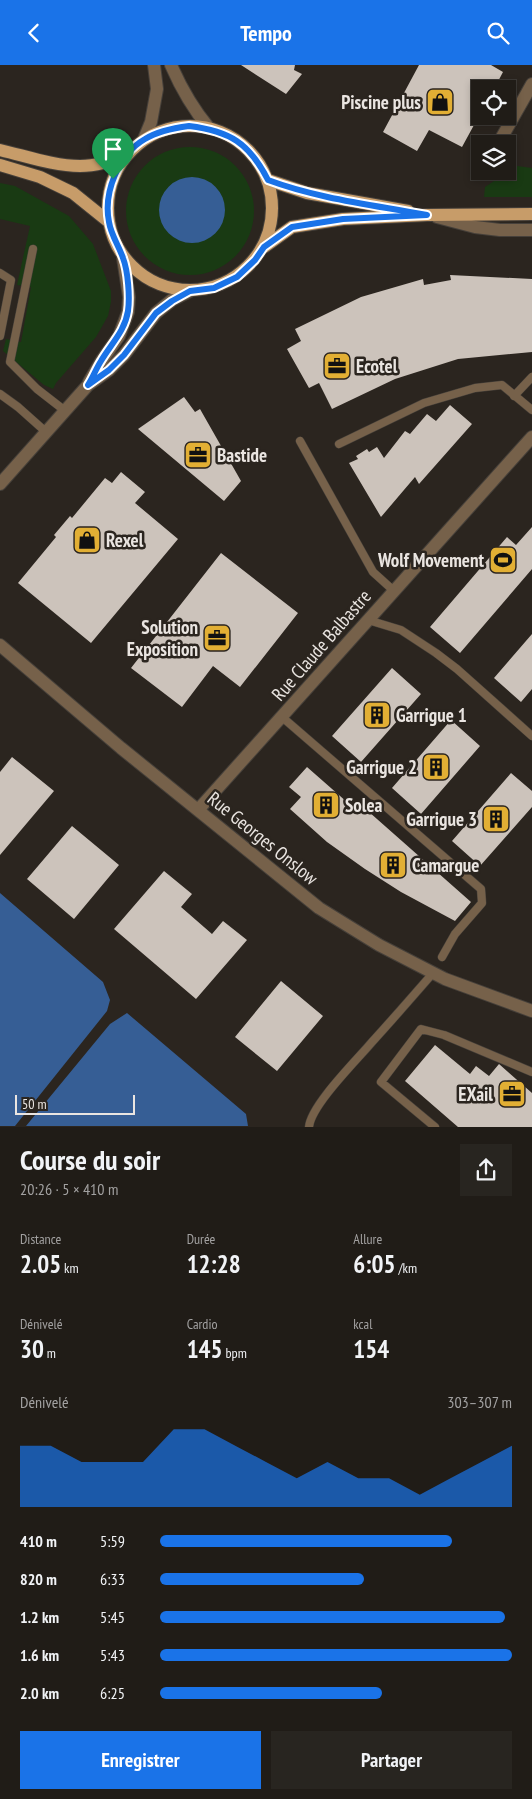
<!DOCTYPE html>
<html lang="fr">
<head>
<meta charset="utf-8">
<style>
	:root { --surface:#201c17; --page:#282520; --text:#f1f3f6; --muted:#a2a1a1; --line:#3d3a36; --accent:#1a73e8 }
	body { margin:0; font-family:"PT Sans Narrow",sans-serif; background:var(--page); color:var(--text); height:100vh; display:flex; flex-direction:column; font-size:19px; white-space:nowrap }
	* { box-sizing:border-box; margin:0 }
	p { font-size:16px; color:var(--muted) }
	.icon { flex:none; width:28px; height:28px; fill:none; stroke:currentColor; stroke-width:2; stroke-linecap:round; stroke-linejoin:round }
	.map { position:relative; height:1062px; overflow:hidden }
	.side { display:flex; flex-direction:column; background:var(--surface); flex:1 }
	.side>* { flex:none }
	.tools { position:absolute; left:471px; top:15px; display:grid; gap:10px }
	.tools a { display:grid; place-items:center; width:45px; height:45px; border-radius:0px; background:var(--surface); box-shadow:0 2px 8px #0003,0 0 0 1px var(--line); font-size:25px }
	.scale { position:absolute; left:15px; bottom:12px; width:120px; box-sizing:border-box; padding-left:5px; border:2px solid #eae5e1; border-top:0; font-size:14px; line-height:18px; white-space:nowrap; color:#eae5e1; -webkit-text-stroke:4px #2b251f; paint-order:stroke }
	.pin { position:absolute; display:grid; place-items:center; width:42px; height:42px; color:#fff; margin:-51px -21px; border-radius:50% 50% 50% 0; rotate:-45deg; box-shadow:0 0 5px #0007 }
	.pin .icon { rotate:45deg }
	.round { display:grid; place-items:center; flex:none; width:52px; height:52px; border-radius:0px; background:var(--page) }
	.overview { display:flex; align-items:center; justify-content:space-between; height:85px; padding:0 20px }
	h1 { font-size:28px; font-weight:700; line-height:38px }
	.figures { display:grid; grid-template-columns:repeat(3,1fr); gap:8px; height:85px; padding:5px 20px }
	.figures div { display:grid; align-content:center }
	.figures b { font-size:25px; font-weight:700 }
	.figures small { font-size:14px; font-weight:400 }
	.figures p { font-size:14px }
	.chart { height:140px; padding:10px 20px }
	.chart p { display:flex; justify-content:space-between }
	.chart svg { width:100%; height:90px; margin-top:5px; fill:var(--accent); opacity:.7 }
	.primary-button { display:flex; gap:10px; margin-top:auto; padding:10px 20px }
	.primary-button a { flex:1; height:58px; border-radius:0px; background:var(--accent); color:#fff; font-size:20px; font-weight:700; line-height:58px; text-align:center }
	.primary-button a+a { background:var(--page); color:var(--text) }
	ul { padding:0 20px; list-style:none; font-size:16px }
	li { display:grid; grid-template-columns:80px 60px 1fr; align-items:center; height:38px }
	li i { height:12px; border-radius:6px; background:var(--accent) }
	header { display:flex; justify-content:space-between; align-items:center; height:65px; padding:0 20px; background:var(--accent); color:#fff; font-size:22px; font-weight:700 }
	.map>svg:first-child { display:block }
</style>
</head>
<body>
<header><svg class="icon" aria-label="back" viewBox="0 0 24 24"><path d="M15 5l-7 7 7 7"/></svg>Tempo<svg class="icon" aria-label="search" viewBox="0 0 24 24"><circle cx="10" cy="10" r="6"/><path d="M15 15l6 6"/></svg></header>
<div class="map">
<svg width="532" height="1062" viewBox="0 0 532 1062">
	<rect width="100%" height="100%" fill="#2b251f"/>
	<path fill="#193a13" d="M126 146a64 64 0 1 1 128 0a64 64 0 1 1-128 0Z
		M517,101L532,103V132H484L485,122Z
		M0,118L15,121L69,151L93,179L111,226V237L108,251L96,272L56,318L53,324L44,320L3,286L6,274L21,277L31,222L17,220L30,161L0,154Z"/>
	<path fill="#365e95" d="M159 145a33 33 0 1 1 66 0a33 33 0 1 1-66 0Z
		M0,828L103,917L110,935L107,946L15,1061H0Z
		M127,948L246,1049L248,1061H26L110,959Z"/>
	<path fill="#ccc3bb" d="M241,0H295L294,5L302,9L286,29Z
		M419,0H491L503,7L494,24H480V49L462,82L429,65L417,86L383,67Z
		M450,210L532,214V287L458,294L395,314L332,344L319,318L309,323L287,284L301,276L295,264L361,232L423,214L424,220L451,215Z
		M184,332L195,347L200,344L241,416L224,436L138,364Z
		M450,340L472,359L419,419L415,412L381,452L349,398L358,394L356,391L367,384L369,387L377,382L384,393L405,366L410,369L427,349L436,356Z
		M121,407L145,427L135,438L178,474L91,578L18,518L56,472L54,470L70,451L72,453L105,413L112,418Z
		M532,462V504L460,588L430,562L507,472L516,480Z
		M221,488L298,548L240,622L213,601L182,642L131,603Z
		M532,569V624L521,637L494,613Z
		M392,603L421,629L361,697L332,671Z
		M451,655L480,681L421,749L392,723Z
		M12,692L54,726L0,790V707Z
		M307,702L356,745L360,739L471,837L455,856L401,827L365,804L327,777L290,744L301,732L289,722Z
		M511,708L532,726V742L480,801L452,776Z
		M72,761L119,800L74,854L27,814Z
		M164,806L192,829L181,842L212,869L223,856L247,875L196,934L114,864Z
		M281,916L323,951L277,1006L235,972Z
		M435,980L470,1009L476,1001L489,1011L499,999L532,1028V1062H458L405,1016Z"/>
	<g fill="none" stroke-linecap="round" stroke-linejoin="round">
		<g stroke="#46403a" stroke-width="9">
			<path id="lane" d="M33,184L10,297L37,324L64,345
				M0,208L11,215L0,271
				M0,329L18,342L46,367
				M514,331L532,312
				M300,376L373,507L394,526
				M339,379L424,338L475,323L502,320L532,345
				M368,555L401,565L436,588L457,604L532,671
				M282,652L481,824L482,838L455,869L442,892
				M309,1062C311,1040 357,995 372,977C393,954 413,931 433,908
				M435,1062L381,1017L421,964L444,970L532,1007"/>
		</g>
		<g stroke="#46403a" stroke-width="14">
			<path id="street" d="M171,0C181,23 193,44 209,63
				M144,74L151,57L157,24L154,0
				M498,79L532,19
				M437,152L475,162L500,165H532
				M89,317L102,295L119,271L128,247L129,232L123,193
				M0,419L88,320L109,305L124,290L156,248L172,235L190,226
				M0,580L121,683L319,843L379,880L445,914L532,946
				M198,745L532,372"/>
		</g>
		<g stroke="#46403a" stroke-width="14">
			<path id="primary" d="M108 143a82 82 0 1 1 164 0a82 82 0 1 1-164 0Z
				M0,85C26,91 54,101 80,101C96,101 111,96 126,91
				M0,100L40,112L73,128L109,157
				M268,115L307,128L408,146
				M264,182L292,162L343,154L427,150L532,149"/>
		</g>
		<use href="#lane" stroke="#76614a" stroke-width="8"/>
		<use href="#street" stroke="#76614a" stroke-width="12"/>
		<use href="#primary" stroke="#c79c69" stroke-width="12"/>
	</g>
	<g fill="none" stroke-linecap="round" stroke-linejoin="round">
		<g stroke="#fff" stroke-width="10">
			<path id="route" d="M189,61C230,66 249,78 268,115C319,134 374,140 427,150L343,154L292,162L264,182L255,195L237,212L214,223L190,226L172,236L156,248L124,290L109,305L88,320C93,312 96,304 101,296C111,279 125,266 128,246C130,232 128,206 123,193C119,181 111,170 109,157C103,127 119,89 145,74C158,66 174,63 189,61Z"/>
		</g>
		<use href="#route" stroke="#1a73e8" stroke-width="6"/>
	</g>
	<defs>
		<g id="shop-square" transform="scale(1.4375)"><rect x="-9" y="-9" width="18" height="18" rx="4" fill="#e2af34" stroke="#2b251f"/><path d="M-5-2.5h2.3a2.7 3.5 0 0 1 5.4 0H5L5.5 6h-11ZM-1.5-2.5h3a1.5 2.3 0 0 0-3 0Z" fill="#111"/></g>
		<g id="office-square" transform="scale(1.4375)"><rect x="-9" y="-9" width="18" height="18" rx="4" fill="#e2af34" stroke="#2b251f"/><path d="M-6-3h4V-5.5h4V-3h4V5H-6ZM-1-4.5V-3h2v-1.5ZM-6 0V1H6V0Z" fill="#111"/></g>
		<g id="stadium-square" transform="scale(1.4375)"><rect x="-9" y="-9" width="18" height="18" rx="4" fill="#e2af34" stroke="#2b251f"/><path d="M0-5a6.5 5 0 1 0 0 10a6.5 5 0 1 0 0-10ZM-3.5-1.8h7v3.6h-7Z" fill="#111"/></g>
		<g id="building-square" transform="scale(1.4375)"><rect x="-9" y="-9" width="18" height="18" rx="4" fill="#e2af34" stroke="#2b251f"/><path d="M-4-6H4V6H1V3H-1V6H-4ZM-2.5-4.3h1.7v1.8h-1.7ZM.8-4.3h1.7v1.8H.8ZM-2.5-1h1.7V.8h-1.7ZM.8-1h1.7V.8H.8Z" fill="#111"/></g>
	</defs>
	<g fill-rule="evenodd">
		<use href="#shop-square" x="440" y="37"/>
		<use href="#office-square" x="337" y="301"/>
		<use href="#office-square" x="198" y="390"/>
		<use href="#shop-square" x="87" y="475"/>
		<use href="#stadium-square" x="503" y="495"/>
		<use href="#office-square" x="217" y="573"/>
		<use href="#building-square" x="377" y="650"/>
		<use href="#building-square" x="436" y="702"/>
		<use href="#building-square" x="326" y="740"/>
		<use href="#building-square" x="496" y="754"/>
		<use href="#building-square" x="393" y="800"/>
		<use href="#office-square" x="512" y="1029"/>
	</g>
	<g text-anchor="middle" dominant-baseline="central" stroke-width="5" stroke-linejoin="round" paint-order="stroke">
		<g font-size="19" font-weight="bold" fill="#eae5e1" stroke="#2b251f" text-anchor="end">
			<text x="421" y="37">Piscine plus</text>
			<text x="356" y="301" text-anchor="start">Ecotel</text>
			<text x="217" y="390" text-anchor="start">Bastide</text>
			<text x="106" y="475" text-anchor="start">Rexel</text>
			<text x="484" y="495">Wolf Movement</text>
			<text x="198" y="562">Solution<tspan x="198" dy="22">Exposition</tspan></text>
			<text x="396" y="650" text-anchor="start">Garrigue 1</text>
			<text x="417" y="702">Garrigue 2</text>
			<text x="345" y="740" text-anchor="start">Solea</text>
			<text x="477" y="754">Garrigue 3</text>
			<text x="412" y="800" text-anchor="start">Camargue</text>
			<text x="493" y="1029">EXail</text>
		</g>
		<g font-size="19" fill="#eae5e1" stroke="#2b251f">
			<text transform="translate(321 580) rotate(-49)">Rue Claude Balbastre</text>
			<text transform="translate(263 773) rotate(39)">Rue Georges Onslow</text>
		</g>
	</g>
</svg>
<div class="tools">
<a><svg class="icon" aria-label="locate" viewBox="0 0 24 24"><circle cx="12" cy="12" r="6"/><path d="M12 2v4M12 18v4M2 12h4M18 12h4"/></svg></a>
<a><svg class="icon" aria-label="layers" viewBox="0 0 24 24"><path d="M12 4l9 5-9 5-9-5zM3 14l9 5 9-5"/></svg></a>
</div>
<div class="scale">50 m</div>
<div class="pin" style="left:113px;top:114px;background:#1e9e55"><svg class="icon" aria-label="arrive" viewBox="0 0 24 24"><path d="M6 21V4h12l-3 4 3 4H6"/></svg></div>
</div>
<section class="side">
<div class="overview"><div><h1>Course du soir</h1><p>20:26 · 5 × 410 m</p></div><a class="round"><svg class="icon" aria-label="share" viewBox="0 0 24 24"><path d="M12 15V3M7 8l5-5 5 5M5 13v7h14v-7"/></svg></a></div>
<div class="figures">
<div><p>Distance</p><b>2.05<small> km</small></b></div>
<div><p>Durée</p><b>12:28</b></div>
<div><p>Allure</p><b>6:05<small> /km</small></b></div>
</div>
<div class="figures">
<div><p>Dénivelé</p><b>30<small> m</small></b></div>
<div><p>Cardio</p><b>145<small> bpm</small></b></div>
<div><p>kcal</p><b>154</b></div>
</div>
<div class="chart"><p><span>Dénivelé</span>303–307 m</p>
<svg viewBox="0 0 160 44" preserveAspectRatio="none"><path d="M0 44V14L10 14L20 22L30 22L40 22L50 6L60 6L70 14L80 22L90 30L100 22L110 30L120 30L130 38L140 30L150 22L160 14V44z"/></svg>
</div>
<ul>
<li><b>410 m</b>5:59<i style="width:83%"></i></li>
<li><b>820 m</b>6:33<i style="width:58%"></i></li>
<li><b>1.2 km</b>5:45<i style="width:98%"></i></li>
<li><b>1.6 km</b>5:43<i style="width:100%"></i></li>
<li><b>2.0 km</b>6:25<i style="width:63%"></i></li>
</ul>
<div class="primary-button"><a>Enregistrer</a><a>Partager</a></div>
</section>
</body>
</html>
